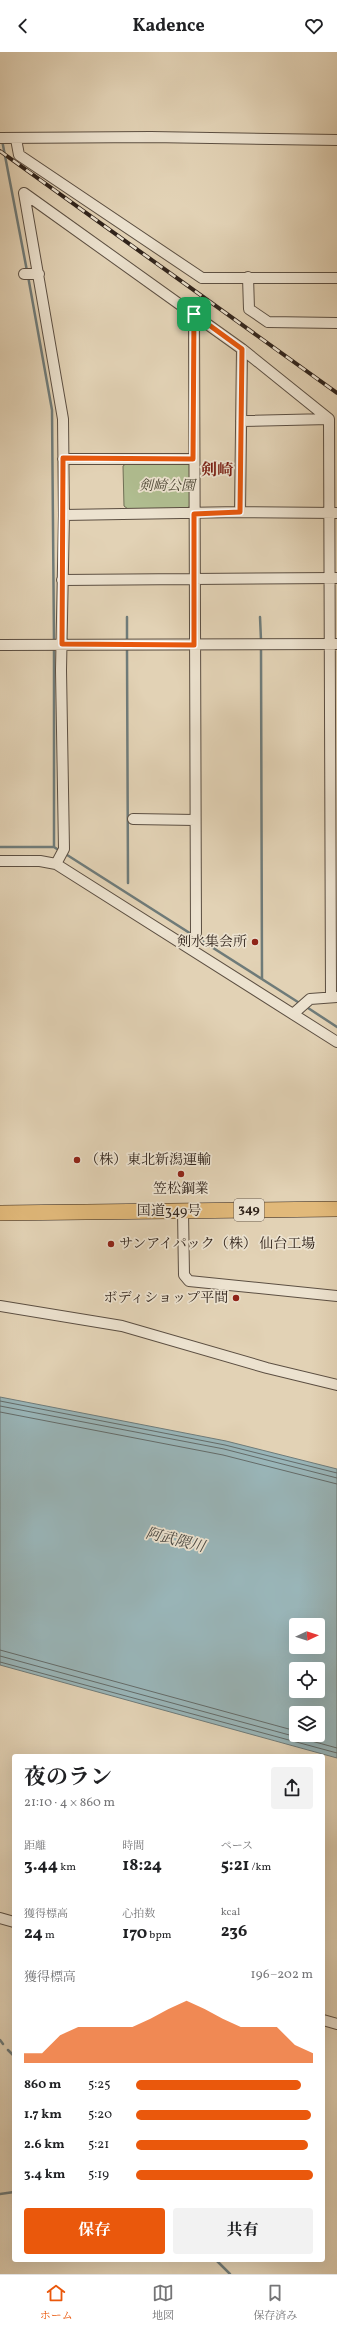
<!DOCTYPE html>
<html lang="ja">
<head>
<meta charset="utf-8">
<style>
	:root { --surface:#fff; --page:#f2f2f2; --text:#202124; --muted:#757577; --line:#e0e0e0; --accent:#ea580c }
	body { margin:0; font-family:Vollkorn,"Noto Serif JP",serif; background:var(--page); color:var(--text); height:100vh; display:flex; flex-direction:column; font-size:15px; white-space:nowrap }
	* { box-sizing:border-box; margin:0 }
	p { font-size:13px; color:var(--muted) }
	.icon { flex:none; width:22px; height:22px; fill:none; stroke:currentColor; stroke-width:2; stroke-linecap:round; stroke-linejoin:round }
	.map { position:relative; flex:1; overflow:hidden }
	.side { position:absolute; left:12px; top:1702px; width:313px; height:508px; display:flex; flex-direction:column; background:var(--surface); border-radius:4px; box-shadow:0 4px 16px #0002 }
	.side>* { flex:none }
	.needle { width:26px; rotate:86deg }
	.fabs { position:absolute; left:289px; top:1566px; display:grid; gap:8px }
	.fabs a { display:grid; place-items:center; width:36px; height:36px; border-radius:4px; background:var(--surface); box-shadow:0 4px 16px #0002; font-size:20px }
	.pin { position:absolute; display:grid; place-items:center; width:34px; height:34px; color:#fff; margin:-17px; border-radius:8px; box-shadow:0 2px 6px #0006 }
	.round { display:grid; place-items:center; flex:none; width:42px; height:42px; border-radius:4px; background:var(--page) }
	.head { display:flex; align-items:center; justify-content:space-between; height:68px; padding:0 12px }
	h1 { font-size:22px; font-weight:700; line-height:30px }
	.metrics { display:grid; grid-template-columns:repeat(3,1fr); gap:6px; height:68px; padding:4px 12px }
	.metrics div { display:grid; align-content:center }
	.metrics b { font-size:17px; font-weight:700 }
	.metrics small { font-size:11px; font-weight:400 }
	.metrics p { font-size:11px }
	.chart { height:112px; padding:8px 12px }
	.chart p { display:flex; justify-content:space-between }
	.chart svg { width:100%; height:72px; margin-top:4px; fill:var(--accent); opacity:.7 }
	.cta { display:flex; gap:8px; margin-top:auto; padding:8px 12px }
	.cta a { flex:1; height:46px; border-radius:4px; background:var(--accent); color:#fff; font-size:16px; font-weight:700; line-height:46px; text-align:center }
	.cta a+a { background:var(--page); color:var(--text) }
	ul { padding:0 12px; list-style:none; font-size:13px }
	li { display:grid; grid-template-columns:64px 48px 1fr; align-items:center; height:30px }
	li i { height:10px; border-radius:5px; background:var(--accent) }
	header { display:flex; justify-content:space-between; align-items:center; height:52px; padding:0 12px; background:var(--surface); font-size:18px; font-weight:700 }
	.menu { display:flex; justify-content:space-around; align-items:center; height:56px; border-top:1px solid var(--line); background:var(--surface); font-size:11px; color:var(--muted) }
	.menu a { display:grid; justify-items:center; gap:2px }
	.menu .on { color:var(--accent) }
	.map>svg:first-child { display:block }
</style>
</head>
<body>
<header><svg class="icon" aria-label="back" viewBox="0 0 24 24"><path d="M15 5l-7 7 7 7"/></svg>Kadence<svg class="icon" aria-label="heart" viewBox="0 0 24 24"><path d="M12 20l-8-8c-3-5 5-10 8-4 3-6 11-1 8 4z"/></svg></header>
<div class="map">
<svg width="337" height="2222" viewBox="0 0 337 2222">
	<rect width="100%" height="100%" fill="#e2d2b5"/>
	<filter id="stains"><feTurbulence type="fractalNoise" baseFrequency=".005" numOctaves="4"/><feColorMatrix values="0 0 0 0 .2 0 0 0 0 .09 0 0 0 0 .02 0 0 0 .5 -.17"/></filter>
	<radialGradient id="worn" r=".72"><stop offset=".6" stop-color="#630" stop-opacity="0"/><stop offset="1" stop-color="#630" stop-opacity=".3"/></radialGradient>
	<path fill="#b0bd90" stroke="#707056" d="M186,409L191,413L192,451L186,458L128,457L124,454L123,414L127,411Z"/>
	<path fill="#99b5b8" stroke="#6f7b79" fill-rule="evenodd" d="M0,1345L226,1389L337,1417V1706L0,1613ZM296,1573H318V1595H296ZM296,1617H318V1639H296ZM296,1661H318V1683H296Z"/>
	<g fill="none" stroke-linecap="round" stroke-linejoin="round">
		<path stroke="#646c6a" stroke-width="1" d="M0,1349L225,1393L337,1421
			M0,1354L224,1397L337,1426
			M0,1360L223,1403L337,1432
			M0,1598L296,1679
			M0,1604L337,1696
			M0,1610L337,1701"/>
		<path stroke="#6f7b79" stroke-width="2.5" d="M2,88L27,219
			M28,224L52,358L54,590
			M127,565V588
			M260,565L261,588
			M54,595V795
			M127,597L128,831
			M261,597L262,927
			M0,795H54L60,799
			M64,801L301,952
			M305,954L337,975
			M0,1988L3,1992
			M8,1998L14,2004
			M0,2142L14,2140
			M216,2208L230,2222"/>
		<g stroke="#5c4f42" stroke-width="12">
			<path id="minor" d="M0,86L151,85L337,88
				M16,87L19,103L202,226H337
				M24,141L242,297L329,367L331,945
				M24,141L63,367L64,463L61,618L64,797L56,812
				M24,222H39
				M248,225L249,257L268,270L337,271
				M194,262L196,881
				M241,369L329,367
				M63,407H193
				M240,460L242,297
				M64,463L240,460L337,461
				M62,528L337,526
				M0,593L337,592
				M133,767L195,768
				M0,809H40L56,812L337,990
				M293,962L310,947L337,945
				M183,1159L184,1223L189,1229L337,1244
				M0,1254L122,1274L267,1316L337,1333
				M0,1866L14,1870
				M323,1968L337,1972"/>
		</g>
		<g stroke="#30231b" stroke-width="16">
			<path id="highway" d="M0,1161L337,1157"/>
		</g>
		<use href="#minor" stroke="#ece2cf" stroke-width="10"/>
		<use href="#highway" stroke="#e1b97a" stroke-width="15"/>
		<g stroke="#30231b" stroke-width="4">
			<path id="rail" d="M0,99L337,341"/>
		</g>
		<use href="#rail" stroke="#ece2cf" stroke-width="2.5" stroke-dasharray="8" stroke-linecap="butt"/>
	</g>
	<g fill="none" stroke-linecap="round" stroke-linejoin="round">
		<g stroke="#fff" stroke-width="8">
			<path id="route" d="M194,262L242,297L240,460L194,462V593L62,592L63,406L193,407Z"/>
		</g>
		<use href="#route" stroke="#ea580c" stroke-width="5"/>
	</g>
	<g fill="#8f2418" stroke="#ece2cf" stroke-width="1.5">
		<circle cx="255" cy="890" r="4"/>
		<circle cx="77" cy="1108" r="4"/>
		<circle cx="181" cy="1122" r="4"/>
		<circle cx="111" cy="1192" r="4"/>
		<circle cx="236" cy="1246" r="4"/>
	</g>
	<g text-anchor="middle" dominant-baseline="central" stroke-width="3.5" stroke-linejoin="round" paint-order="stroke">
		<rect fill="#ece2cf" stroke="#685c51" stroke-width="1" x="234" y="1147" width="30" height="22" rx="3"/>
		<g font-size="13" font-weight="bold" fill="#30231b">
			<text x="249" y="1158">349</text>
		</g>
		<g font-size="14" font-style="italic" fill="#504a38" stroke="#ece2cf">
			<text x="167" y="434">剣崎公園</text>
		</g>
		<g font-size="14" fill="#30231b" stroke="#ece2cf" text-anchor="end">
			<text x="247" y="890">剣水集会所</text>
			<text x="85" y="1108" text-anchor="start">（株）東北新潟運輸</text>
			<text x="181" y="1137" text-anchor="middle">笠松鋼業</text>
			<text x="119" y="1192" text-anchor="start">サンアイパック（株） 仙台工場</text>
			<text x="228" y="1246">ボディショップ平間</text>
		</g>
		<g font-size="14" fill="#30231b" stroke="#ece2cf">
			<text x="169" y="1159">国道349号</text>
		</g>
		<g font-size="15" font-style="italic" fill="#4a4842" stroke="#ece2cf">
			<text transform="translate(175 1489) rotate(14)">阿武隈川</text>
		</g>
		<g font-size="16" font-weight="bold" fill="#7a1f14" stroke="#ece2cf">
			<text x="217" y="419">剣崎</text>
		</g>
	</g>
	<rect width="100%" height="100%" filter="url(#stains)"/>
	<rect width="100%" height="100%" fill="url(#worn)"/>
</svg>
<div class="fabs">
<a><svg class="needle" viewBox="-14 -14 28 28"><path d="M0-13l5 13h-10z" fill="#e53935"/><path d="M0 13l5-13h-10z" fill="#757577"/></svg></a>
<a><svg class="icon" aria-label="locate" viewBox="0 0 24 24"><circle cx="12" cy="12" r="6"/><path d="M12 2v4M12 18v4M2 12h4M18 12h4"/></svg></a>
<a><svg class="icon" aria-label="layers" viewBox="0 0 24 24"><path d="M12 4l9 5-9 5-9-5zM3 14l9 5 9-5"/></svg></a>
</div>
<div class="pin" style="left:194px;top:262px;background:#1e9e55"><svg class="icon" aria-label="arrive" viewBox="0 0 24 24"><path d="M6 21V4h12l-3 4 3 4H6"/></svg></div>
<section class="side">
<div class="head"><div><h1>夜のラン</h1><p>21:10 · 4 × 860 m</p></div><a class="round"><svg class="icon" aria-label="share" viewBox="0 0 24 24"><path d="M12 15V3M7 8l5-5 5 5M5 13v7h14v-7"/></svg></a></div>
<div class="metrics">
<div><p>距離</p><b>3.44<small> km</small></b></div>
<div><p>時間</p><b>18:24</b></div>
<div><p>ペース</p><b>5:21<small> /km</small></b></div>
</div>
<div class="metrics">
<div><p>獲得標高</p><b>24<small> m</small></b></div>
<div><p>心拍数</p><b>170<small> bpm</small></b></div>
<div><p>kcal</p><b>236</b></div>
</div>
<div class="chart"><p><span>獲得標高</span>196–202 m</p>
<svg viewBox="0 0 160 44" preserveAspectRatio="none"><path d="M0 44V38L10 38L20 27L30 22L40 22L50 22L60 22L70 17L80 11L90 6L100 11L110 17L120 22L130 22L140 22L150 33L160 38V44z"/></svg>
</div>
<ul>
<li><b>860 m</b>5:25<i style="width:93%"></i></li>
<li><b>1.7 km</b>5:20<i style="width:99%"></i></li>
<li><b>2.6 km</b>5:21<i style="width:97%"></i></li>
<li><b>3.4 km</b>5:19<i style="width:100%"></i></li>
</ul>
<div class="cta"><a>保存</a><a>共有</a></div>
</section>
</div>
<nav class="menu">
<a class="on"><svg class="icon" aria-label="home" viewBox="0 0 24 24"><path d="M3 11l9-7 9 7M6 9v11h12V9"/></svg>ホーム</a>
<a><svg class="icon" aria-label="map" viewBox="0 0 24 24"><path d="M3 6l6-2 6 2 6-2v14l-6 2-6-2-6 2zM9 4v14M15 6v14"/></svg>地図</a>
<a><svg class="icon" aria-label="saved" viewBox="0 0 24 24"><path d="M7 4h10v16l-5-4-5 4z"/></svg>保存済み</a>
</nav>
</body>
</html>
